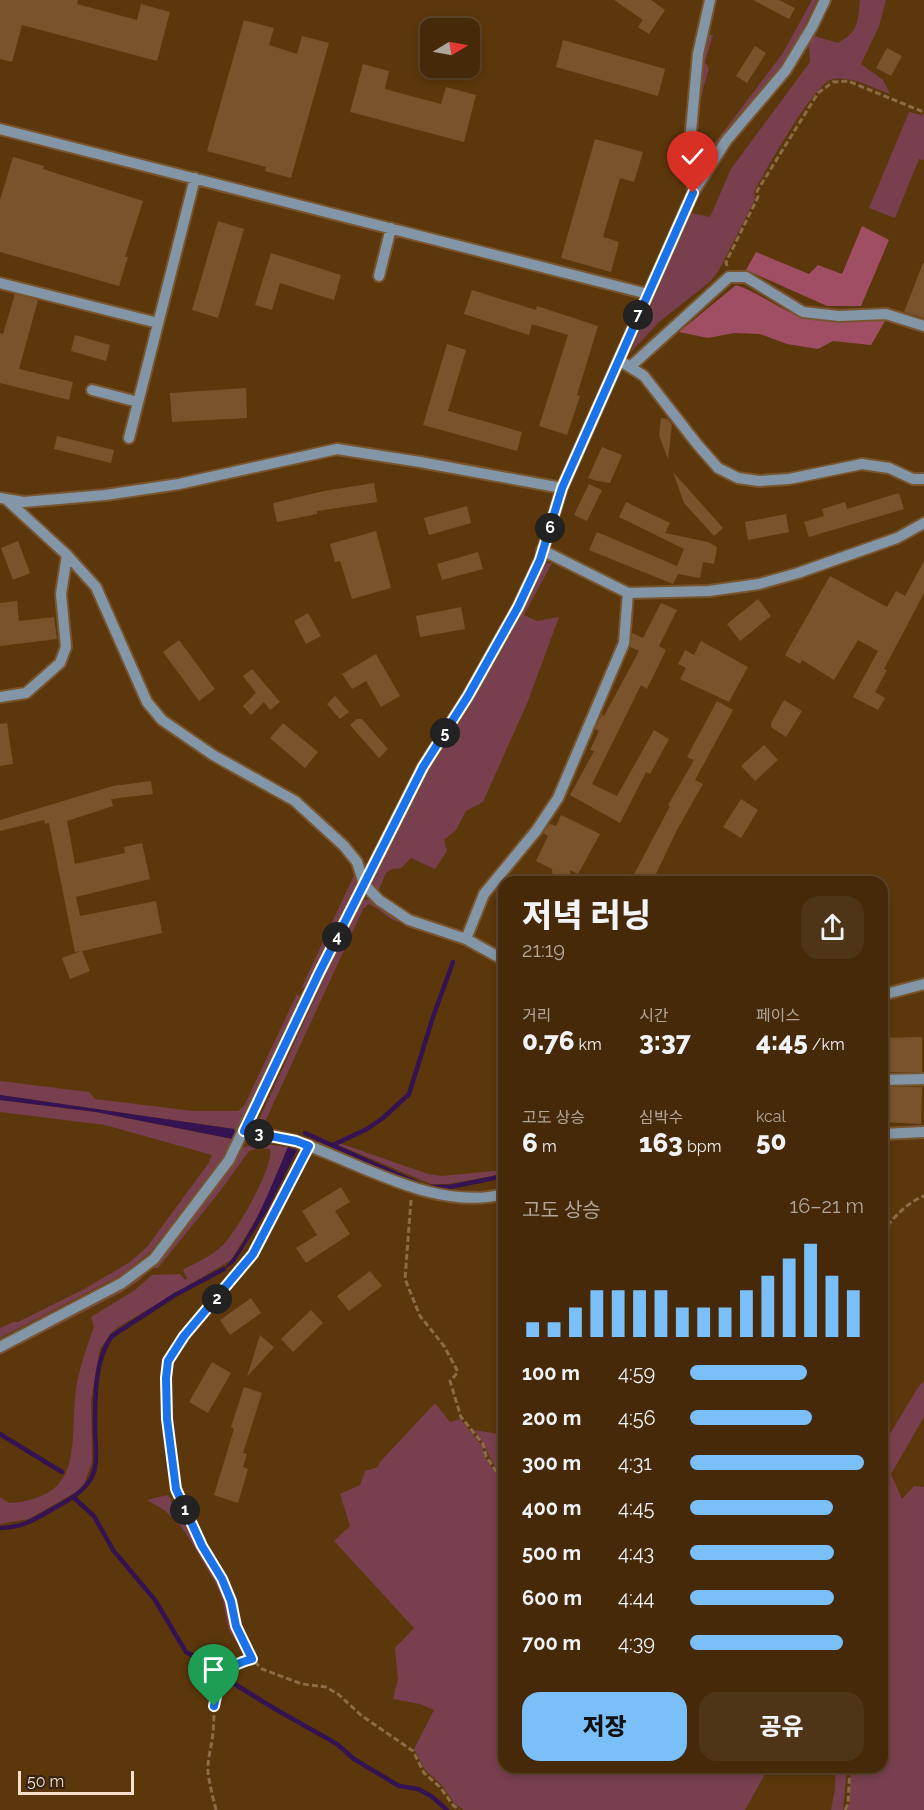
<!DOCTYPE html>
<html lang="ko">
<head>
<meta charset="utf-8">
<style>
	:root { --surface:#452909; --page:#4f3517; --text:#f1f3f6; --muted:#b0a69c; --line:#5d452a; --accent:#7abff8 }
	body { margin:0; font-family:Raleway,"Noto Sans KR",sans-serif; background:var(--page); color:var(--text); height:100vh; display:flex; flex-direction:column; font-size:22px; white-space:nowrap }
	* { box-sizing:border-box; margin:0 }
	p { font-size:20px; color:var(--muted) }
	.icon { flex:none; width:33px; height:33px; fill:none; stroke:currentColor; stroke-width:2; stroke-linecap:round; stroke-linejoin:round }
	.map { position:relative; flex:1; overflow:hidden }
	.sheet { position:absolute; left:498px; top:876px; width:390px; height:897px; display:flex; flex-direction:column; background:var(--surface); border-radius:18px; box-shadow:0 3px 9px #0003,0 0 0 2px var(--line) }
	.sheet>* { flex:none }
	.needle { width:39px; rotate:80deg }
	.fabs { position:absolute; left:420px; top:18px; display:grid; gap:12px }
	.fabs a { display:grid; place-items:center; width:60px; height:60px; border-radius:12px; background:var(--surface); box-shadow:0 3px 9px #0003,0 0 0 2px var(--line); font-size:30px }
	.scale { position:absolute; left:18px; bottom:15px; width:116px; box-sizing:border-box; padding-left:6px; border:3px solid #f6dfca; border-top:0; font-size:16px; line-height:21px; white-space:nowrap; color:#f6dfca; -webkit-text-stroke:4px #342313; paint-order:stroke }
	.pin { position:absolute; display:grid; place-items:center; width:51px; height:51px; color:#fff; margin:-62px -26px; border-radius:50% 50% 50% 0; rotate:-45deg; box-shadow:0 0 6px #0007 }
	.pin .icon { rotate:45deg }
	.km { position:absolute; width:30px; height:30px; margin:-15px; border-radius:50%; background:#222; color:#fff; font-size:16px; line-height:30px; text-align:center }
	.round { display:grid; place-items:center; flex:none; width:63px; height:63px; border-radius:18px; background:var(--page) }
	.summary { display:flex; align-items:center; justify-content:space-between; height:102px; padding:0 24px }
	h1 { font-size:33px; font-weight:800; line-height:45px }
	.stats { display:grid; grid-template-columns:repeat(3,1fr); gap:9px; height:102px; padding:6px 24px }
	.stats div { display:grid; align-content:center }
	.stats b { font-size:26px; font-weight:800 }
	.stats small { font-size:16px; font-weight:400 }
	.stats p { font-size:16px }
	.chart { height:168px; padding:12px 24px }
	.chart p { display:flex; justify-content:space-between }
	.chart svg { width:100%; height:108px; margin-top:6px; stroke:var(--accent); stroke-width:6 }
	.button { display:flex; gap:12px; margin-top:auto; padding:12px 24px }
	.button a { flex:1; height:69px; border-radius:18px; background:var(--accent); color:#111; font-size:24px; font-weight:800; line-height:69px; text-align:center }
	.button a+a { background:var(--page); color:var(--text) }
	ul { padding:0 24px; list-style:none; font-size:20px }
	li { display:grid; grid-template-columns:96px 72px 1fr; align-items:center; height:45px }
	li i { height:15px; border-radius:8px; background:var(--accent) }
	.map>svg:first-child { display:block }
</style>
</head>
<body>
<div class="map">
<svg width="924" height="1810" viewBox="0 0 924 1810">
	<rect width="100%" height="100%" fill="#5c370c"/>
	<path fill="#78404e" d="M812,0H817L795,45L775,74L699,170L695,168C692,123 698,77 709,35H713L705,62L709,69C699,99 693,132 699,164L783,53Z
		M860,0H886L879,26L861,64L883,80L890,94C871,87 853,76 833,79C814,82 766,171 754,191L755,199L719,270L711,281L659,322L630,353L691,213L710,217L731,169L810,62L809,44L814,36L838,43C859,31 858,22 860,0Z
		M909,112L921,115L924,114V160L919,159L895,218L869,208Z
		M548,563H552L524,615L537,621L559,617L528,701L483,802L466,811L456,830L444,840L447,851L435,869L411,858L401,868L392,869L386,873L378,892L372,887L370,881L413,795L466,712L544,565Z
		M356,871L359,879L307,986L301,989Z
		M367,899L378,904L399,922C387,919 380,908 368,904L363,909L264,1124H257L359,903Z
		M297,994L303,999L233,1144L150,1252L123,1274L0,1338V1328L13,1322H18L86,1288L130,1262L147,1247L208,1164L212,1155L105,1125L0,1112V1100L96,1112L232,1139L234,1129L0,1095V1081L89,1092L95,1099L193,1111H238L244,1106Z
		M258,1143L288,1147L261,1211L231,1260L120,1326L111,1333L100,1349L91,1400L92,1462L84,1484L76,1492L29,1519L0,1524V1497L9,1503C86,1498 69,1444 76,1389C79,1368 87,1347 94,1327L91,1317L135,1290L152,1275L180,1274L185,1280L187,1278L183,1270C195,1263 212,1256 223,1245C236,1232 275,1166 270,1149L259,1148L249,1151L221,1190L158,1268H151L141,1279L122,1292L0,1355V1350L119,1289L182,1228L234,1163L242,1148Z
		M339,1143L428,1174L442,1176L504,1170V1174L448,1184H431L336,1144Z
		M924,1381V1417L891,1474L902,1499L914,1486L924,1487V1810H847L849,1804L851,1767H882V1447L919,1386Z
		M435,1403L450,1422L460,1419L482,1446L485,1457L504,1486V1767H755L764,1776L745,1810H464L455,1804L441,1784L425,1770L414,1749L434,1710L420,1704L393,1699L398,1679L395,1648L414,1628L334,1541L350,1526L340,1494L360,1485L365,1471L378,1467L380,1462Z
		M474,1430L499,1434L501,1446L504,1447V1480C491,1464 486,1445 474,1430Z
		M168,1495L223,1587L230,1604L234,1629L246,1657L229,1630L223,1601L216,1584L189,1538L180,1525L164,1510L147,1500Z
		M836,1767H847L843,1810H831L835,1789Z"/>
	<path fill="#9f4e63" d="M862,226L889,240L861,306H827L746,270L756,252L809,274L818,265L842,274Z
		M736,285C760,293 778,309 800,316C824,324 859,320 885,321L871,345L833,341L818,349L787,344L760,334L734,333L708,338L679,332Z"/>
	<path fill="#351352" d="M0,1095L234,1129L236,1135L233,1139L96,1112L0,1100Z
		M288,1147L297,1150L267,1211L234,1263L224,1269C254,1233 270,1189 288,1147Z"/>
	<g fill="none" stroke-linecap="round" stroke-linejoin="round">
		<path stroke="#351352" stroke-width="4.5" d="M305,1133L419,1184
			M333,1145L367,1129L383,1118L409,1094L433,1017L453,962
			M430,1187H450L504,1176
			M0,1434L62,1472
			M73,1497L94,1516L113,1550L155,1600L186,1652L196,1657L199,1662L275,1709L337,1744L354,1759L399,1786L418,1789L431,1796L447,1810
			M0,1528C21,1528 34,1520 51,1510C64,1503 79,1495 88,1483C100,1468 95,1447 95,1429C95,1400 94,1360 112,1336L175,1295L224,1269"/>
	</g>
	<path fill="#7a532c" d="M0,0H78L77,4L137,20L141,4L170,12L157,61L22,25L12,62L0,59Z
		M614,0H651L665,10L649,34L638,27L643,20Z
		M753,0H779L795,8L789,19Z
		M244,20L274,28L269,45L297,54L302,36L329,43L291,178L265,171L266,167L207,151Z
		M563,40L665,69L658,96L556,67Z
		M755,46L766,53L747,83L736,76Z
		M887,48L902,56L891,76L876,68Z
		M363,64L389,71L385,89L441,104L446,87L476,95L464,142L350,112Z
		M595,139L643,152L634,182L620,178L603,237L619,242L611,272L561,258Z
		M13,157L44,166L43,169L143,201L125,257H128L119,286L0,252V200Z
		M218,221L244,229L218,318L192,310Z
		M271,253L341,275L334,300L280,283L272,310L255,305Z
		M923,263H924V318L904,312Z
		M472,290L536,310L537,306L598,326L577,395L580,396L567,435L539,426L568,335L532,324L529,335L464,314Z
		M15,294L38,300L19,369L73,382L69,400L0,383V333L3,334Z
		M75,335L110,345L106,361L71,351Z
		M447,344L466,350L448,411L522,432L517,451L423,425Z
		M246,388L247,418L172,422L170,393Z
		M661,418L668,419L672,425L668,459L659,435Z
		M57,436L114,450L111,463L54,449Z
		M602,447L622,455L610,483L597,481L588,478Z
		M673,472L723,528L714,536L684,503Z
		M374,483L377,502L317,511V514L277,522L273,503L324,491Z
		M589,484L602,490L587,521L574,515Z
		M899,493L904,509L809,537L804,522L824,516L822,509L845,502L847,509Z
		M626,502L670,523L665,533L708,542L717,547L714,564L703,562L700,578L678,574L673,584L589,550L597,532L677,566L684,549L619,517Z
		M467,506L471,523L429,535L424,518Z
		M786,514L789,532L748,540L745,522Z
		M376,531L391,588L352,599L340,561L335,562L330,544Z
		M18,541L30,573L13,580L1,548Z
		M478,552L483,569L442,580L437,564Z
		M924,561V593L884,669L887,670L875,692L885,698L878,710L853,697L878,651L858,640L834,680L802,660L800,664L785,655L830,576L887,607L896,591L905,596Z
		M758,599L771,616L740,641L727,624Z
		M17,601L19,621L54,617L57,639L0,646V603Z
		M661,603L677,610L659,646L666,650L647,689L641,685L592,784L617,796L654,730L669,739L650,774L646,772L620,823L570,795L594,751L590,750L599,731L595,729L602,714L604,716L639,651L630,647L632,633L643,638Z
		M461,607L465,629L420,637L416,616Z
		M308,613L321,636L306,644L294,621Z
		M179,640L215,689L199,701L163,652Z
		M701,641L748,667L729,702L680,679L686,668L678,664L685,650L694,655Z
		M376,654L400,696L381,707L366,681L352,689L342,674Z
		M252,669L280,702L270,710L264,702L251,715L243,706L256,693L243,676Z
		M335,696L349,712L340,719L327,704Z
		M784,700L802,711L786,737L771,727V723Z
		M717,701L733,710L695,780L703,784L678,828L652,882H630L670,806L668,805L694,760L687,757Z
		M357,719H362L388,749L379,758L350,725Z
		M7,723L13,764L0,766V724Z
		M283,723L318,752L305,768L270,738Z
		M764,745L778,760L755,781L741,766Z
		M151,781L153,794L111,799L113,806L67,821L75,864L125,853L124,847L142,843L150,879L76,897L80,916L156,901L162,933L82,951L90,971L70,979L62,958L81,951L75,952L49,823L45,824L44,820L0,831V820L113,786Z
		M741,799L758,810L741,838L723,827Z
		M561,815L600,834L578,874L570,870L571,882H553L552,869L536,861L548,836L543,833L550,824L556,826Z
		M922,1037V1072H882V1038Z
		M882,1087H922L921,1124L882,1122Z
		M341,1187L350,1202L335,1211L350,1234L306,1263L296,1248L317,1235L302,1211Z
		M370,1271L382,1286L349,1311L337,1296Z
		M251,1298L261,1313L230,1335L220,1320Z
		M311,1310L323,1323L293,1352L281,1339Z
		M260,1335L274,1347L247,1377Z
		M212,1362L231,1373L208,1413L189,1402Z
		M244,1387L262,1393L243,1453L247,1454L243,1467L248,1469L238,1503L214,1495L234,1429L231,1427Z"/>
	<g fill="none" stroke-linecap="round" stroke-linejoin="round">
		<g stroke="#78552e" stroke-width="14">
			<path id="minor" d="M0,129L648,294
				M693,193L691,131L698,54L710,0
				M379,276L391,228
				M0,283L158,323
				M619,360L644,376L697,444L718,468L738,478L759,481L789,479L862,464L889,468L913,479H924
				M630,367L729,277H746L803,312L839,316L886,314L924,326
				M92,390L138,402
				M129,438L195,178
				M0,498L24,502L105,495L179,484L337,449L420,462L562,488
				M7,500L67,555L96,587L147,702L162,720L213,755L295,801L344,846L357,862L364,884L379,900L409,920L466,939L504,960
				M542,550L628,593L709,591L759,584L798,573L897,538L924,523
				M0,697L26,693L60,663L66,647L61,594L67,555
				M466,939L484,894L536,831L558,798L624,643L628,593
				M882,995L924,984
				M882,1080L924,1079
				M244,1131C261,1135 281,1136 298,1142C360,1163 436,1212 504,1194
				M882,1134L924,1132
				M0,1347L122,1283L154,1259L229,1160L319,973L423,767L468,696L518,607L540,560L562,488L693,193L726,141L786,70L812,27L825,0"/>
		</g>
		<path stroke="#8c6b47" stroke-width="3" stroke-dasharray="6 3" stroke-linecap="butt" d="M727,266L726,262L758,197L757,191L818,93L833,82L848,81L921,111L924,109
			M304,1156L253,1254L184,1336L169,1361L166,1378L167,1419L175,1489L202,1546L222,1579L231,1601L236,1626L252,1659L262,1669L302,1684L326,1687L338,1694L362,1716L413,1751L424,1773L440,1787L453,1805L459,1810
			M411,1200L405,1279L420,1316L444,1346L458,1372L450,1381L461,1417L483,1444L486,1456L504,1483
			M882,1233C893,1218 906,1203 924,1196
			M216,1810C213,1798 210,1786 208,1773C207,1758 212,1747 213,1732C215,1713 212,1690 223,1673C230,1665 242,1662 252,1659
			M845,1810L848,1804L850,1767"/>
		<use href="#minor" stroke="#8296a7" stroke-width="10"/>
	</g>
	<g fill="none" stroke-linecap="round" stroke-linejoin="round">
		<g stroke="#fff" stroke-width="12">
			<path id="route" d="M214,1706C220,1677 221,1667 252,1659L236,1626L231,1601L222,1579L202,1546L176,1489L167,1419L166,1378L168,1361L184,1336L253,1254L309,1146L296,1141L244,1131L319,973L423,767L468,696L518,607L540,560L562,488L693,193"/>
		</g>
		<use href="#route" stroke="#1a73e8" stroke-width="8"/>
	</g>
</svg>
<div class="fabs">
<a><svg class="needle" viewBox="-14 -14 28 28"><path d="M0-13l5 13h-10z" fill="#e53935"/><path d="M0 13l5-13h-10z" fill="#b0a69c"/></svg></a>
</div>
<div class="scale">50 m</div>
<div class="pin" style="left:214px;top:1706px;background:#1e9e55"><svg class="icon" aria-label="arrive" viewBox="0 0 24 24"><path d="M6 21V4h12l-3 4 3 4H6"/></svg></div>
<div class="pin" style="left:693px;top:193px;background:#d93025"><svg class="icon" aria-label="check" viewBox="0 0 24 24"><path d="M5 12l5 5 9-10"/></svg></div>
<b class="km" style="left:185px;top:1510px">1</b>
<b class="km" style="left:217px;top:1299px">2</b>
<b class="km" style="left:259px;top:1134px">3</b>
<b class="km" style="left:337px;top:937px">4</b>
<b class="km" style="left:445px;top:733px">5</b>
<b class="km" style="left:550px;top:528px">6</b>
<b class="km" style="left:638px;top:315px">7</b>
<section class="sheet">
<div class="summary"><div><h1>저녁 러닝</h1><p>21:19</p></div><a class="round"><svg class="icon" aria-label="share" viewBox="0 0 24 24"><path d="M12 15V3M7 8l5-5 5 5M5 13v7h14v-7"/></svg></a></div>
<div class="stats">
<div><p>거리</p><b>0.76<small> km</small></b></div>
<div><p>시간</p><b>3:37</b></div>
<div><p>페이스</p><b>4:45<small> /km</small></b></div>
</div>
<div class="stats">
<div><p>고도 상승</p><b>6<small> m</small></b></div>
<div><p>심박수</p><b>163<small> bpm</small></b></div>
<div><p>kcal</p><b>50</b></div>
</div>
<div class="chart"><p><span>고도 상승</span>16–21 m</p>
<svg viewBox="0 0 160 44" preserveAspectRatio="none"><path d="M5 44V38M15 44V38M25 44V32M35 44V25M45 44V25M55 44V25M65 44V25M75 44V32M85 44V32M95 44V32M105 44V25M115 44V19M125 44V12M135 44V6M145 44V19M155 44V25"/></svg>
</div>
<ul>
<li><b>100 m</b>4:59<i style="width:67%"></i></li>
<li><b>200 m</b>4:56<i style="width:70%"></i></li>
<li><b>300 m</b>4:31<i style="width:100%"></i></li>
<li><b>400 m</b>4:45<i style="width:82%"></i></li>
<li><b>500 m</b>4:43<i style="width:83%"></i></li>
<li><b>600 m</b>4:44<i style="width:83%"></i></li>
<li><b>700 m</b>4:39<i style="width:88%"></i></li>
</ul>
<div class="button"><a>저장</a><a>공유</a></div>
</section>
</div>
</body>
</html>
